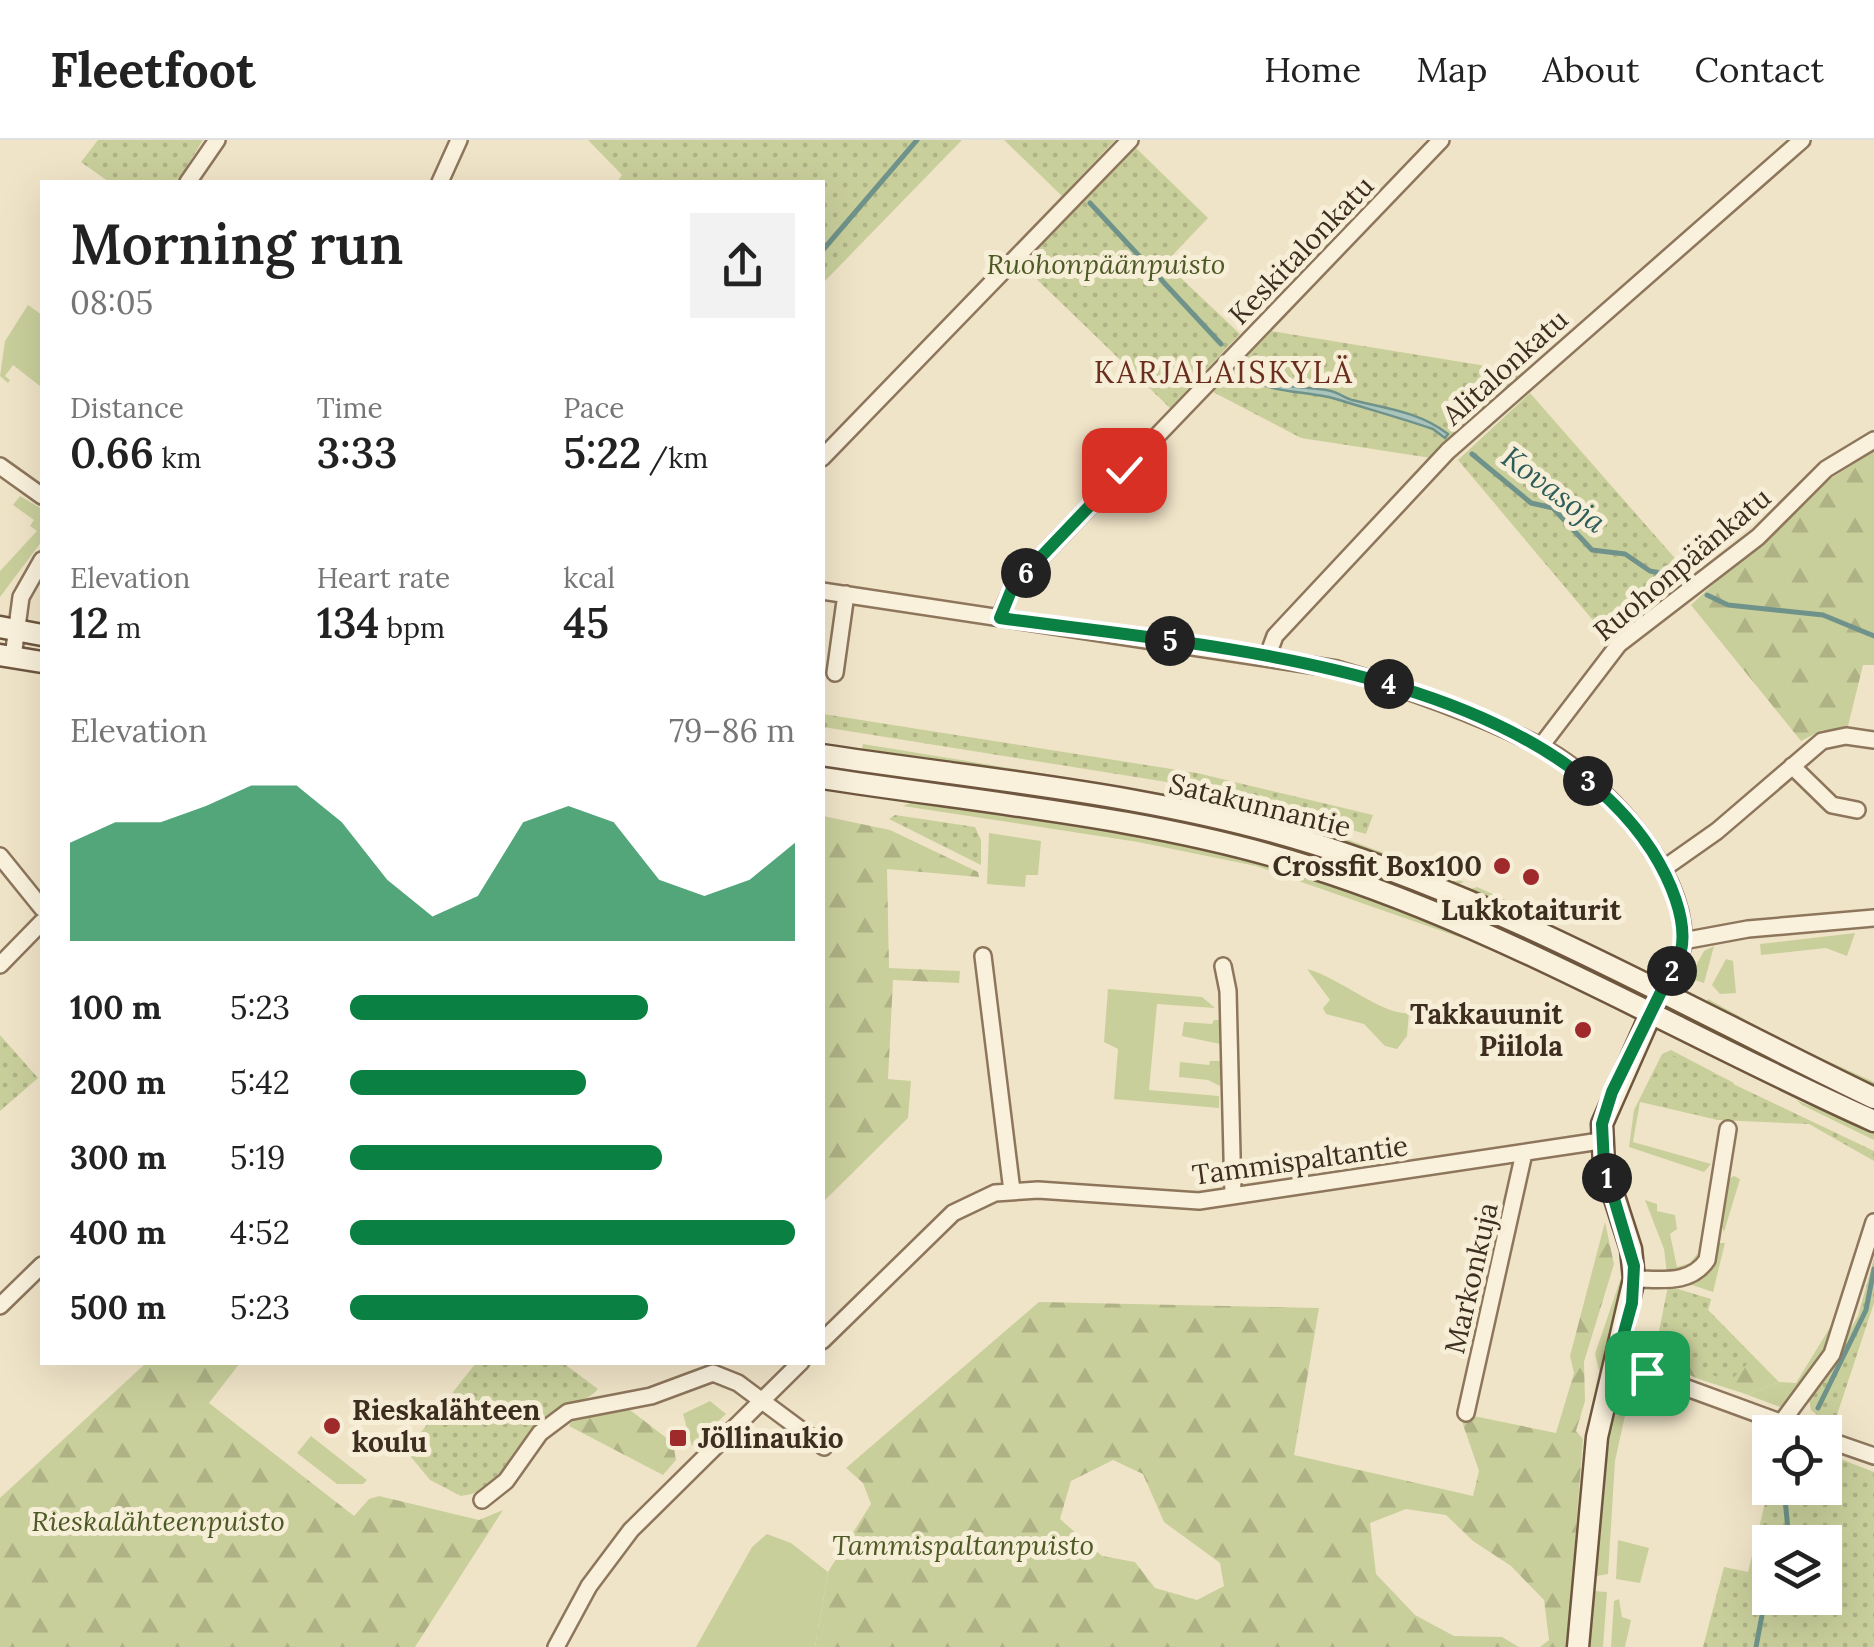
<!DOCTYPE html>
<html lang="en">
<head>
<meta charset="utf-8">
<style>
	:root { --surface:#fff; --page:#f2f2f2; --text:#222; --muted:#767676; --line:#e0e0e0; --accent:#0b8043 }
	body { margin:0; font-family:Lora,serif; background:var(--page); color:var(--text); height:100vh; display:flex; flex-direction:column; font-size:38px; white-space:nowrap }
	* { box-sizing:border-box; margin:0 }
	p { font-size:32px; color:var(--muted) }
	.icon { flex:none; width:55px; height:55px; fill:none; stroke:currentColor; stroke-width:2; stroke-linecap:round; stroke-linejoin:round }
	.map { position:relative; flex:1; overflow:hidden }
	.panel { position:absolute; left:40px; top:40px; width:785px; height:1185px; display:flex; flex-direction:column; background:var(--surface); border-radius:0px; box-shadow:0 10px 40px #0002 }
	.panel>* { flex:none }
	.controls { position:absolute; left:1752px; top:1275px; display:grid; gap:20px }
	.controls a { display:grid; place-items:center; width:90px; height:90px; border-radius:0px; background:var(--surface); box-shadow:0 10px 40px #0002; font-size:50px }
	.pin { position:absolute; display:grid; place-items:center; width:85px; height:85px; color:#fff; margin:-42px; border-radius:20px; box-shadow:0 5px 15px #0006 }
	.km { position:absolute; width:50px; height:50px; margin:-25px; border-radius:50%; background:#222; color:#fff; font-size:28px; line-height:50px; text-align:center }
	.round { display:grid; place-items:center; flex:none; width:105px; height:105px; border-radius:0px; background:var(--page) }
	.headline { display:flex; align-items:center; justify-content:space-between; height:170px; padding:0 30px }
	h1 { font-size:55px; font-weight:600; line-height:75px }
	.metrics { display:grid; grid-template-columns:repeat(3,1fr); gap:15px; height:170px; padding:10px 30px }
	.metrics div { display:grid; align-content:center }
	.metrics b { font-size:42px; font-weight:600 }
	.metrics small { font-size:28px; font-weight:400 }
	.metrics p { font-size:28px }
	.chart { height:280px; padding:20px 30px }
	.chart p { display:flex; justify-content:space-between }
	.chart svg { width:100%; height:180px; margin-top:10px; fill:var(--accent); opacity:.7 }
	ul { padding:0 30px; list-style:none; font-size:32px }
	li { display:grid; grid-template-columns:160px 120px 1fr; align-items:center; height:75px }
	li i { height:25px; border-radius:12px; background:var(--accent) }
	header { display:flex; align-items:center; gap:60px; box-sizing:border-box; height:140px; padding:0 50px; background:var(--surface); border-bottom:2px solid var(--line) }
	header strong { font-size:48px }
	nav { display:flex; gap:55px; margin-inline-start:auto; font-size:35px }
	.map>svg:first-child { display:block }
</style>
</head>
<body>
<header>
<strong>Fleetfoot</strong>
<nav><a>Home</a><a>Map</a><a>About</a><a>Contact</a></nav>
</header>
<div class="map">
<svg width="1874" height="1507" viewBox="0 0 1874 1507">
	<defs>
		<pattern id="forest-firs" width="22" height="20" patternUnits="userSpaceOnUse" patternTransform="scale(2.5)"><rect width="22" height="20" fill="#c9cf9b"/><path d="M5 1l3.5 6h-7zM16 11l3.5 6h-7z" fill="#aeb285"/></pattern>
		<pattern id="park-dots" width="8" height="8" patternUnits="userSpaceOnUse" patternTransform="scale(2.5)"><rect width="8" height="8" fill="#c9cf9b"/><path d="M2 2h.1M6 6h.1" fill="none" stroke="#aeb285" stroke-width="1.8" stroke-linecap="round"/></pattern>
	</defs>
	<rect width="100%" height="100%" fill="#f0e4c8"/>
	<path fill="#c9cf9b" d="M28,165L42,175L40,246L13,225L5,236L10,240L8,243L0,236L5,201Z
		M20,356L42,369V401L0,457V431L37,391L30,386L34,380L13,365Z
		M863,604L1217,662L1332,694L1464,742L1454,746L1397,724L861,614Z
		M912,638C1028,654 1145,668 1259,697C1363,724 1461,767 1558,813L1375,740L902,642Z
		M915,661C1077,685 1240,706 1395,763C1430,776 1465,795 1499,811L1256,726L1138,702L903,666Z
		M989,693L1041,701L1038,735H1026L1025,747L987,744Z
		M1477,747L1534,773L1532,777L1465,751Z
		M1855,793L1847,816L1826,808L1761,815L1760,804Z
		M1714,806L1704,843L1689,838L1704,811Z
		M1726,819L1733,821L1736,853L1720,854L1712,845Z
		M1307,829C1339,837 1383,876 1409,873L1407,896L1397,909L1385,906L1364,884L1326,874L1323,868L1330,860Z
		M1108,849L1202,857L1215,868L1157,864L1149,950L1219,956V968L1114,959L1118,909L1104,902Z
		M1708,859L1786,902L1874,942V950L1706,864Z
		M1214,880H1221L1220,904L1182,896L1184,882L1212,884Z
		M1671,910L1734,943L1718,980L1640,962L1633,1002L1711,1024L1704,1032L1629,1007L1634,970L1662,914Z
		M1210,921H1220V946L1208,940L1179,937L1180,922L1209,925Z
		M1796,960L1874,992V1000L1802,965Z
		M1734,1036L1740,1039L1724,1092L1720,1082L1727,1040Z
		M1645,1060L1657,1064V1071L1675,1075L1677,1089L1670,1094L1677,1127L1690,1123L1697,1114L1702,1120L1697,1126L1667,1134L1664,1109Z
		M1717,1103H1725L1713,1152L1689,1144Z
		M1625,1126L1626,1136L1600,1234L1595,1214Z
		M1837,1176L1830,1208L1787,1262L1780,1267L1748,1255L1779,1242L1796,1243Z
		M1622,1251L1630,1253L1615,1321L1608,1434L1597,1436L1603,1316Z
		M710,1261L726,1274L692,1306L683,1274Z
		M311,1296L367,1340L363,1344H337L297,1313Z
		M767,1394L791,1403L828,1432L815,1507H696L752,1407Z
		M1618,1400L1649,1408L1640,1443L1616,1439Z
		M1593,1451L1607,1452L1603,1507H1588Z
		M1619,1459L1622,1477L1631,1480L1625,1507H1611L1614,1461Z"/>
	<path fill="url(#forest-firs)" fill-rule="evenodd" d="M1874,311V525H1863L1847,590H1822L1801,601L1691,465L1816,348Z
		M823,676L890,690L978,732L979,737L887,729L889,828L960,831L959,843L893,840L888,939L911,941L908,978L823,1062Z
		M1605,1082L1614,1124L1584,1222L1585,1261L1576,1291L1583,1299L1567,1507H1540L1549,1500L1544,1460L1511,1426L1473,1401L1446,1375L1406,1369L1370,1383L1376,1434L1415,1475L1454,1496L1502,1497L1519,1507H815L828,1432L871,1364L863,1343L846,1328L1039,1162L1319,1168L1294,1315L1473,1356L1479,1331L1459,1273L1556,1293L1574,1233L1570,1216ZM1113,1320L1143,1334L1164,1382L1220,1423L1224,1446L1197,1460L1155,1448L1135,1422L1102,1416L1060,1379L1071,1341Z
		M1711,1159L1708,1170L1779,1242L1748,1255C1722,1245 1667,1235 1656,1208Z
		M146,1223H240L209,1263L354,1376L369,1359L379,1356L479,1380L503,1370L415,1507H0V1358Z
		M630,1270L673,1303L676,1320L663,1335L569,1286L575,1276Z"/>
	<path fill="url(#park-dots)" fill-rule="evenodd" d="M98,0H203L177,42H109L81,22Z
		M588,0H962L823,143L822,42H617L622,35Z
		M1004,0H1115L1062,56Z
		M1136,8L1208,78L1165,123L1240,194L1170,268L1022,125Z
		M1271,191L1523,232L1431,318L1301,298L1213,252Z
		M1530,253L1687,432L1607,497L1458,320Z
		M823,574L1197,633L1373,675L1366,694L1198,647L823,587Z
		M895,675L975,687L981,700V725L889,679Z
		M0,895L38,938L0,971Z
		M1670,914L1874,1011V1021L1809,984L1718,980L1641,961L1660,921Z
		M1874,1118V1163L1833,1287L1811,1270L1809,1260L1858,1176Z
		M1668,1146L1711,1159L1708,1170L1754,1217L1729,1242L1655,1211Z
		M476,1223H563L598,1249C586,1263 570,1261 557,1271C520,1298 512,1350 461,1356L430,1340L406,1311Z
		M1825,1313L1874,1332V1507H1703L1724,1427L1748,1432L1770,1343V1348H1825ZM1770,1402H1825V1458H1770Z"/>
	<path fill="#a9c4bc" stroke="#6f938a" stroke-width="2.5" d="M1245,225C1264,251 1303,245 1331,251C1339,253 1345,258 1352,260C1385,268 1420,272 1448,294L1445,298L1433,289C1401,278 1368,269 1336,259C1303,249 1267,256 1241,231Z"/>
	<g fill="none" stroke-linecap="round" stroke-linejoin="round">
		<path stroke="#6f938a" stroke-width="5" d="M1090,63L1221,204
			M822,111L917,0
			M1472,314L1531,363L1553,368L1592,410L1625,414L1650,431L1666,434
			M1707,455L1728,465L1823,475L1874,496
			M1818,1268L1866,1170L1874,1129
			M1777,1402L1788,1390L1784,1348
			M1756,1507L1770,1433"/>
		<g stroke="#8d765c" stroke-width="20">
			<path id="street" d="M188,42L217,0
				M440,42L459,0
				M822,318L1130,0
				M0,326L42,356
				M822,451L1337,529C1406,549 1474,573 1538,605C1600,636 1686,728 1683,802C1682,818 1669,836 1662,851
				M1000,477L1013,446L1441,0
				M1268,515L1275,496L1448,311L1802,0
				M13,517L21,457L42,420
				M835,533L846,454
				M1541,606L1619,504L1758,397L1826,329L1874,300
				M1792,626L1832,665L1857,670
				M0,716L42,768
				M1663,729L1717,691L1822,601L1846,596L1874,600
				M1683,801L1748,789L1874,778
				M983,816L1012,1051
				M0,825L42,782
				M1223,826L1228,851L1233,1056
				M1634,1139C1661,1139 1690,1145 1707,1120L1728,989
				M0,1166L42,1125
				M822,1201L953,1073L995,1053L1038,1050L1199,1061L1600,1001
				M1616,1222L1807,1292
				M1466,1273L1524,1013
				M1781,1283L1832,1214L1874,1082
				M1825,1299L1874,1316
				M482,1360L506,1341L540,1293L568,1272L651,1256L713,1233L738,1243L824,1307
				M556,1507L589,1446L631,1390L801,1222"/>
		</g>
		<g stroke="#6f573f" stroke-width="25">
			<path id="secondary" d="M0,487L42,495
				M0,515L42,522
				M822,615C986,640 1157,654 1315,704C1512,766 1689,869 1874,958
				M822,638C984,663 1152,677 1307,726C1506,788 1685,897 1874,981
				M1578,1507L1597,1297L1634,1139L1631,1109L1604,1025L1602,984L1656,862"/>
		</g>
		<use href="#street" stroke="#faf1dc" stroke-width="15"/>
		<use href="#secondary" stroke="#faf1dc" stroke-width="20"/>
	</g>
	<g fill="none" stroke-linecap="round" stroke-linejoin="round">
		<g stroke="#fff" stroke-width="20">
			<path id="route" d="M1124,330L1013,446L1000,478C1201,506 1531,525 1652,711C1669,738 1688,779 1681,811L1612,952L1602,984L1604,1025L1634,1126L1632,1163L1616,1222L1647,1233"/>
		</g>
		<use href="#route" stroke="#0b8043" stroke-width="12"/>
	</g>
	<g fill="#9e2a2b" stroke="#f7eed8" stroke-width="4">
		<circle cx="1502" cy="726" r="10"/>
		<circle cx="1531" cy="737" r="10"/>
		<circle cx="1583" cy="890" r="10"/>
		<circle cx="332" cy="1286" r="10"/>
		<rect x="668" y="1288" width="20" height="20" rx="5"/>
	</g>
	<g text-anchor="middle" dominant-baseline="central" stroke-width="10" stroke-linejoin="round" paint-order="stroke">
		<g font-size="28" fill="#3d2e20" stroke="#f7eed8">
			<text transform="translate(1301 110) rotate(-46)">Keskitalonkatu</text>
			<text transform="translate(1505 227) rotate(-42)">Alitalonkatu</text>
			<text transform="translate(1682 424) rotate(-40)">Ruohonpäänkatu</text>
			<text transform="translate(1260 665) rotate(14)">Satakunnantie</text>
			<text transform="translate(1300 1020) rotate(-8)">Tammispaltantie</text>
			<text transform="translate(1471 1138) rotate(-77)">Markonkuja</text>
		</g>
		<g font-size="28" font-style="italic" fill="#4d5a26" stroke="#f7eed8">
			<text x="1106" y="124">Ruohonpäänpuisto</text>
			<text x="158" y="1381">Rieskalähteenpuisto</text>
			<text x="963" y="1405">Tammispaltanpuisto</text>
		</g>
		<g font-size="28" font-weight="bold" fill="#3d2e20" stroke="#f7eed8" text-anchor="end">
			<text x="1482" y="726">Crossfit Box100</text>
			<text x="1531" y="770" text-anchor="middle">Lukkotaiturit</text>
			<text x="1563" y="874">Takkauunit<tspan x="1563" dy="32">Piilola</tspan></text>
			<text x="352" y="1270" text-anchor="start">Rieskalähteen<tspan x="352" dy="32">koulu</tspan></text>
			<text x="698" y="1298" text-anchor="start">Jöllinaukio</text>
		</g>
		<g font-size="30" letter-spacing="2.5" fill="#6b2e1e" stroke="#f7eed8">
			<text x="1224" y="232">KARJALAISKYLÄ</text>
		</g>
		<g font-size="30" font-style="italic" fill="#2f5d5a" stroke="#f7eed8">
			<text transform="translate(1554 349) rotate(37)">Kovasoja</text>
		</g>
	</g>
</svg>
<div class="controls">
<a><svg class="icon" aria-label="locate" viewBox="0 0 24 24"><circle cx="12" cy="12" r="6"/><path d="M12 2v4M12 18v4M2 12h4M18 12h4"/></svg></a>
<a><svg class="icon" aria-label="layers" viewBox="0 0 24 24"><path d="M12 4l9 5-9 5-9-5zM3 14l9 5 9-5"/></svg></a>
</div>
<div class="pin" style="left:1647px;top:1233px;background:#1e9e55"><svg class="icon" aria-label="arrive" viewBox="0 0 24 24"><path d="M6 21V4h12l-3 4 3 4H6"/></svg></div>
<div class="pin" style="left:1124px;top:330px;background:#d93025"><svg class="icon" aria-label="check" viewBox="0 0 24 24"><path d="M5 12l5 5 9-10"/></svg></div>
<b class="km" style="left:1607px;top:1038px">1</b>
<b class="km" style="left:1672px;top:831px">2</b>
<b class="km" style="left:1588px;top:641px">3</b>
<b class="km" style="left:1389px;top:544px">4</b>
<b class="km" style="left:1170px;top:501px">5</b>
<b class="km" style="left:1026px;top:433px">6</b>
<section class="panel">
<div class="headline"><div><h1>Morning run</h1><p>08:05</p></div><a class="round"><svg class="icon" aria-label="share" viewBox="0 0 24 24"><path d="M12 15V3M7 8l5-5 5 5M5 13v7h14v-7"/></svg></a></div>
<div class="metrics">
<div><p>Distance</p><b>0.66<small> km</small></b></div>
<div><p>Time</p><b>3:33</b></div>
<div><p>Pace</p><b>5:22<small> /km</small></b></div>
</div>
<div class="metrics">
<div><p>Elevation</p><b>12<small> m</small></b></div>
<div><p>Heart rate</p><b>134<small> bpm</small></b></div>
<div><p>kcal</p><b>45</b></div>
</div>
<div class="chart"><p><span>Elevation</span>79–86 m</p>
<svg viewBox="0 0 160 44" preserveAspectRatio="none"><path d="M0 44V20L10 15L20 15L30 11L40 6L50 6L60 15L70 29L80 38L90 33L100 15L110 11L120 15L130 29L140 33L150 29L160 20V44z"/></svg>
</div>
<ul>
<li><b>100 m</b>5:23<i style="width:67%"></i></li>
<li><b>200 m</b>5:42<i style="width:53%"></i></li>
<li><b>300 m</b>5:19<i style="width:70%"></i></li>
<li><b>400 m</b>4:52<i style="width:100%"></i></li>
<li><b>500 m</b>5:23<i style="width:67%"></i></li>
</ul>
</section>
</div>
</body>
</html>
